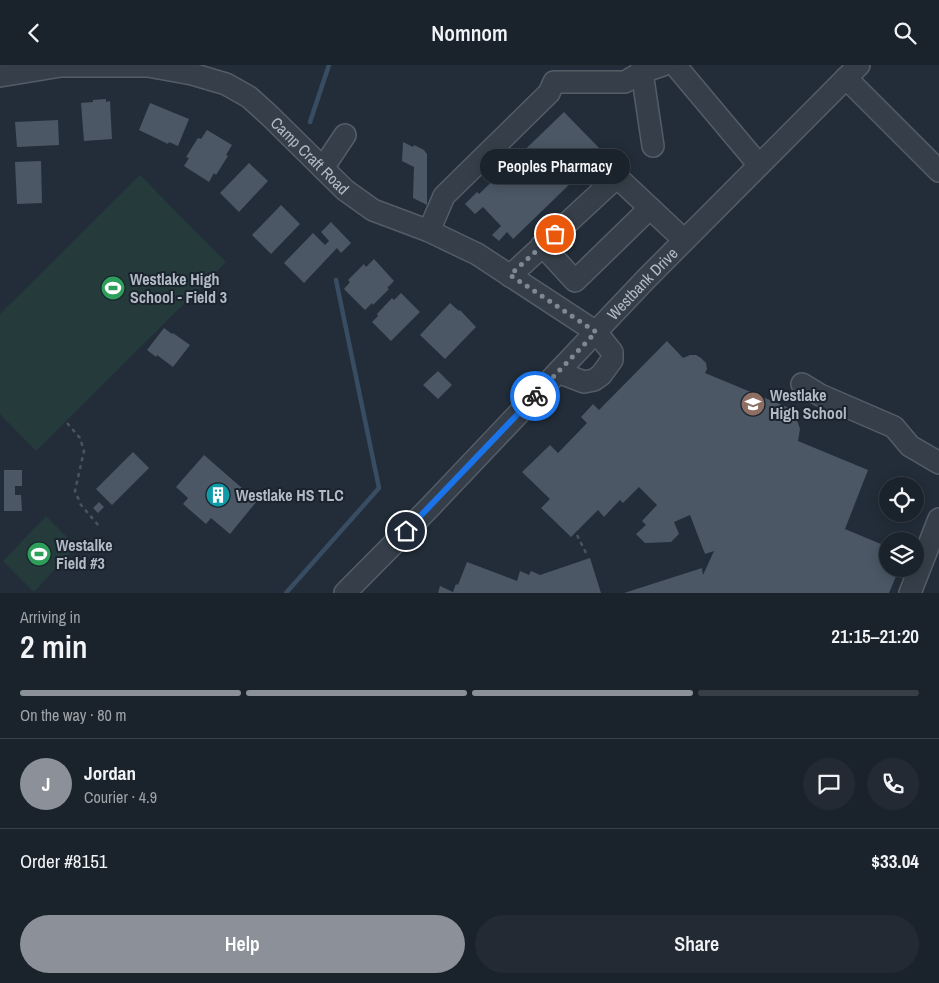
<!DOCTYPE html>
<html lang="en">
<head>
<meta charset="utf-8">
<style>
	:root { --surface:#1a222b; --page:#232a33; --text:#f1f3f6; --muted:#9fa4a9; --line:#383f47; --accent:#8c9099 }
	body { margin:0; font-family:"Archivo Narrow",sans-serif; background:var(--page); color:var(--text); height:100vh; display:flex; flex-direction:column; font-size:19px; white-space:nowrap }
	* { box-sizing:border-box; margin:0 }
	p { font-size:16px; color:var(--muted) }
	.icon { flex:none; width:28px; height:28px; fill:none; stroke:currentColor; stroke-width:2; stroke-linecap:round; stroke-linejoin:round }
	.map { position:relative; height:528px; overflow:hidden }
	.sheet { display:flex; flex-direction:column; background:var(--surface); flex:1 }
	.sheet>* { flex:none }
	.buttons { position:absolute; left:879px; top:412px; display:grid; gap:10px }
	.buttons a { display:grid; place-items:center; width:45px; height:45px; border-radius:50%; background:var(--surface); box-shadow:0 2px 12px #0003,0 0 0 1px var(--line); font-size:25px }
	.pin { position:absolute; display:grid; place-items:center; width:42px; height:42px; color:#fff; margin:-21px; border:2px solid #fff; border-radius:50%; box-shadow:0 1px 5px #0007 }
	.courier { position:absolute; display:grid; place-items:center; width:50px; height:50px; margin:-25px; border:4px solid #1a73e8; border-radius:50%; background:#fff; color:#222; box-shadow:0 1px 6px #0007 }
	.bubble { position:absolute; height:35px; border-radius:18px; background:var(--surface); box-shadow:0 2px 12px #0003,0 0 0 1px var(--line); font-size:16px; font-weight:600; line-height:35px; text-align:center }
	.overview em { font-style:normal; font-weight:600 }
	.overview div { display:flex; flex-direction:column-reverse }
	.overview { display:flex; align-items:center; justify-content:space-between; height:85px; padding:0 20px }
	h1 { font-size:32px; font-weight:600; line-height:38px }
	.bar { display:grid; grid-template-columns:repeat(4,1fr); gap:8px 5px; align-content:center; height:60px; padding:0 20px }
	.bar i { height:6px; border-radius:4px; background:var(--line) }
	.bar .selected { background:var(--accent) }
	.bar p { grid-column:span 4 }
	.line { display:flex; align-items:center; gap:12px; padding:0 20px; border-top:1px solid var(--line) }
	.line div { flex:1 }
	.round { display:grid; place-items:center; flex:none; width:52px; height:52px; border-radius:26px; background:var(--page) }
	.action { display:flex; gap:10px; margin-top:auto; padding:10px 20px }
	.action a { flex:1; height:58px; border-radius:30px; background:var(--accent); color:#fff; font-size:20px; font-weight:600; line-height:58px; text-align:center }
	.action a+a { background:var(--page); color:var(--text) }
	header { display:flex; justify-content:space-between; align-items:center; height:65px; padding:0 20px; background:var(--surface); font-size:22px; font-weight:600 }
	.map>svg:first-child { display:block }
	.green { fill:#253a3b }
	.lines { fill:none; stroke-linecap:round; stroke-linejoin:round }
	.stream { stroke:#384c62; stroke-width:4.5 }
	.building { fill:#4b5765 }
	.minor-casing { stroke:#545d67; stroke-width:24 }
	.path { stroke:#445759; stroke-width:2.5; stroke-dasharray:4 4; stroke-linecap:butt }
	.minor { stroke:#363f49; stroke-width:21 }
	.done { stroke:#7f8994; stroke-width:5; stroke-dasharray:0 9 }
	.route { stroke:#1a73e8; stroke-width:6 }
	.labels { text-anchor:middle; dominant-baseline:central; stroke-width:4; stroke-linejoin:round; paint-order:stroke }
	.street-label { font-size:16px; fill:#b1bac5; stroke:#1b242e }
	.poi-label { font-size:16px; font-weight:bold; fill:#b1bac5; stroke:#1b242e; text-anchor:start }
</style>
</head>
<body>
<header><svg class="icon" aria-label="back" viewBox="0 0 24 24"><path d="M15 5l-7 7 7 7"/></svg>Nomnom<svg class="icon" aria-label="search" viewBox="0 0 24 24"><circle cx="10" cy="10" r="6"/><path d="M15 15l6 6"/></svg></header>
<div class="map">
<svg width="939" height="528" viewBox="0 0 939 528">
	<rect width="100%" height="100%" fill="#222d39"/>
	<path class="green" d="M140,110L226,197L36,386L0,349V249Z
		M46,451L76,481L34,527L3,496Z"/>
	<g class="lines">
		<path class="stream" d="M310,57L329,0
			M286,528L379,423L336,215"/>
	</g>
	<path class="building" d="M106,34V37L110,36L112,74L84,76L81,38L93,37V35Z
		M150,38L189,54L178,81L169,77L168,79L139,65Z
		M564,47L603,87L513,174L507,167L499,176L492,170L501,161L483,142L475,149L465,139L477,127L479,129Z
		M58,55L59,80L17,82L15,57Z
		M207,65L232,80L226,90L228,91L216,110L214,108L209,117L184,101L189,93L186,92L198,73L201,74Z
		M403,77L413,82L414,80L424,85L427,89V140L413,133L414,102L402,96Z
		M41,96L42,138L17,139L15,97Z
		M249,98L268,116L239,147L220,128Z
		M281,140L300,159L271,189L252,170Z
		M331,157L351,178L341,188L337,183L304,218L284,198L313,168L325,180L329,176L321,167Z
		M374,194L394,216L387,223L389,224L373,240L372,238L365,245L344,224L350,217L348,215L364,199L366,202Z
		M401,228L420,247L391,276L372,257L378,251L377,249L392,233L394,235Z
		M450,238L459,246L460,245L476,262L445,294L420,270Z
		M164,263L172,269L173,268L190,280L173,302L157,290L156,292L147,285Z
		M667,276L683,293L690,290H696L701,293L706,298L707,304L705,308L789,343L795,349L800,364L798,376L868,405L845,464L888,482V504H899L889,528H624L702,503L703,510L714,486L705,489L690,450L674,457L679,469L671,477L645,478L636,469L646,460L642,456L657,440L639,422L623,438L620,435L604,452L598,445L571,472L541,443L550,434L522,407L550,380L558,388L587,358L581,352L593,339L599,345Z
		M438,306L452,320L438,334L423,320Z
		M133,387L149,403L112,440L96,424Z
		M204,390L257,436L230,469L211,453L206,459L183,439L188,433L176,422Z
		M4,405H22V421H15V430H21L22,446H4Z
		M99,437L104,442L98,448L93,443Z
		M590,493L601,528H438L440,521L453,527L456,519L458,520L467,497L517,516L520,506L529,510L531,506L540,510Z"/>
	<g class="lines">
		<defs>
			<g id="minor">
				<path d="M642,0V7L653,81"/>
				<path d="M675,0L759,100"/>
				<path id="s1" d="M0,11L61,1H148L192,9L226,19L249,32L270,51L345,125L373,145L429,166L477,189L596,267L612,287V295L601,310L594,315L584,317L558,307"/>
				<path d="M846,13L939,106"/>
				<path d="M323,103L345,70"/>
				<path d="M429,166L444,131L549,28L554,17H625L642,7L663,0"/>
				<path d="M542,180L575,216L650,143"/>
				<path d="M510,211L617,112L684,175"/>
				<path d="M802,319L820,330L894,362L910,381L939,398"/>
				<path id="s2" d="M345,528L431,441L646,214L859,0"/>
				<path d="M910,528L939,454"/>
			</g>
		</defs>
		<use href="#minor" class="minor-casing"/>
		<path class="path" d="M67,358L80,373L84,386L75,426L81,440L99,461
			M577,470L587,490"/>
		<use href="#minor" class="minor"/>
	</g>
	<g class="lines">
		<path class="done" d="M535,331L596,267L510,210L555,169"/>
		<path class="route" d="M406,466L535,331"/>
	</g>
	<defs>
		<symbol id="stadium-disc" viewBox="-11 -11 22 22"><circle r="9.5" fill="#2e9e5b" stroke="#1b242e"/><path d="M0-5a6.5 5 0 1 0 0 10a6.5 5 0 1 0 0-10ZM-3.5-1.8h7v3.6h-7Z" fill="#fff"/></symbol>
		<symbol id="school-disc" viewBox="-11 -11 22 22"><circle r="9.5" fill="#8d6e63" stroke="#1b242e"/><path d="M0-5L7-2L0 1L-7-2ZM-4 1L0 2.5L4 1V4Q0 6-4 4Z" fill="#fff"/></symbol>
		<symbol id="building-disc" viewBox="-11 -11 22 22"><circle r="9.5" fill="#0f9aa8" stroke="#1b242e"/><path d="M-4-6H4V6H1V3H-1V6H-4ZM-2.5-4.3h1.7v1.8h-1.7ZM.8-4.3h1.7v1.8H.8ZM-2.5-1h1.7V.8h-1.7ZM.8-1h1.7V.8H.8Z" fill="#fff"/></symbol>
	</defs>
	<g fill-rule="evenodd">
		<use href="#stadium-disc" x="99" y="209" width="28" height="28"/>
		<use href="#school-disc" x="739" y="325" width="28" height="28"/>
		<use href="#building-disc" x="204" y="416" width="28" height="28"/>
		<use href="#stadium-disc" x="25" y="475" width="28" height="28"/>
	</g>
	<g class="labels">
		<g class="street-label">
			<text stroke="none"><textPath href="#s1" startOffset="340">Camp Craft Road</textPath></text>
			<text stroke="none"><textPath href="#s2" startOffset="429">Westbank Drive</textPath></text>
		</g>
		<g class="poi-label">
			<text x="130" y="214">Westlake High<tspan x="130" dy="18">School - Field 3</tspan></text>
			<text x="770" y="330">Westlake<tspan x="770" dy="18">High School</tspan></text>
			<text x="236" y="430">Westlake HS TLC</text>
			<text x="56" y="480">Westalke<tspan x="56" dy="18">Field #3</tspan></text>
		</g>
	</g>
</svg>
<div class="buttons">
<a><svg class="icon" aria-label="locate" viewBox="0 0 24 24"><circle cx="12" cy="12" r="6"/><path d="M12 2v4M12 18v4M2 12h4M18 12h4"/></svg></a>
<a><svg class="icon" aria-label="layers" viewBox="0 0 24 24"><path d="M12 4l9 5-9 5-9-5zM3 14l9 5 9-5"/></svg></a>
</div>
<div class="pin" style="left:555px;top:169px;background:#ea580c"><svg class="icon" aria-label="bag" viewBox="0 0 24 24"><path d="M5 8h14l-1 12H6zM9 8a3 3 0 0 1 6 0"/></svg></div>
<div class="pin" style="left:406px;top:466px;background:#1f2937"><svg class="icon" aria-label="home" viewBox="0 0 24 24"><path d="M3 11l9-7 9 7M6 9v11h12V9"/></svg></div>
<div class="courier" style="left:535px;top:331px"><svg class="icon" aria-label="bike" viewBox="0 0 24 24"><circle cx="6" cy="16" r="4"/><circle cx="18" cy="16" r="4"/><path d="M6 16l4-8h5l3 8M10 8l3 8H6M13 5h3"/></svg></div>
<div class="bubble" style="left:480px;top:84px;width:150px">Peoples Pharmacy</div>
</div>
<section class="sheet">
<div class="overview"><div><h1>2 min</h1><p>Arriving in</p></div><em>21:15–21:20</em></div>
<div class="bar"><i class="selected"></i><i class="selected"></i><i class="selected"></i><i></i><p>On the way · 80 m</p></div>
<div class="line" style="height:90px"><b class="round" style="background:var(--accent);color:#fff">J</b><div><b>Jordan</b><p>Courier · 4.9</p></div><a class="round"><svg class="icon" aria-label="chat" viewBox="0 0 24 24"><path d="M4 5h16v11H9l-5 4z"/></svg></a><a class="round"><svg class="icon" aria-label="phone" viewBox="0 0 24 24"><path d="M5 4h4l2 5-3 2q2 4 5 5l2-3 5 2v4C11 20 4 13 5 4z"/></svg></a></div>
<div class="line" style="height:65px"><div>Order #8151</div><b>$33.04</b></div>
<div class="action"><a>Help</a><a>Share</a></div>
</section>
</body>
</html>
